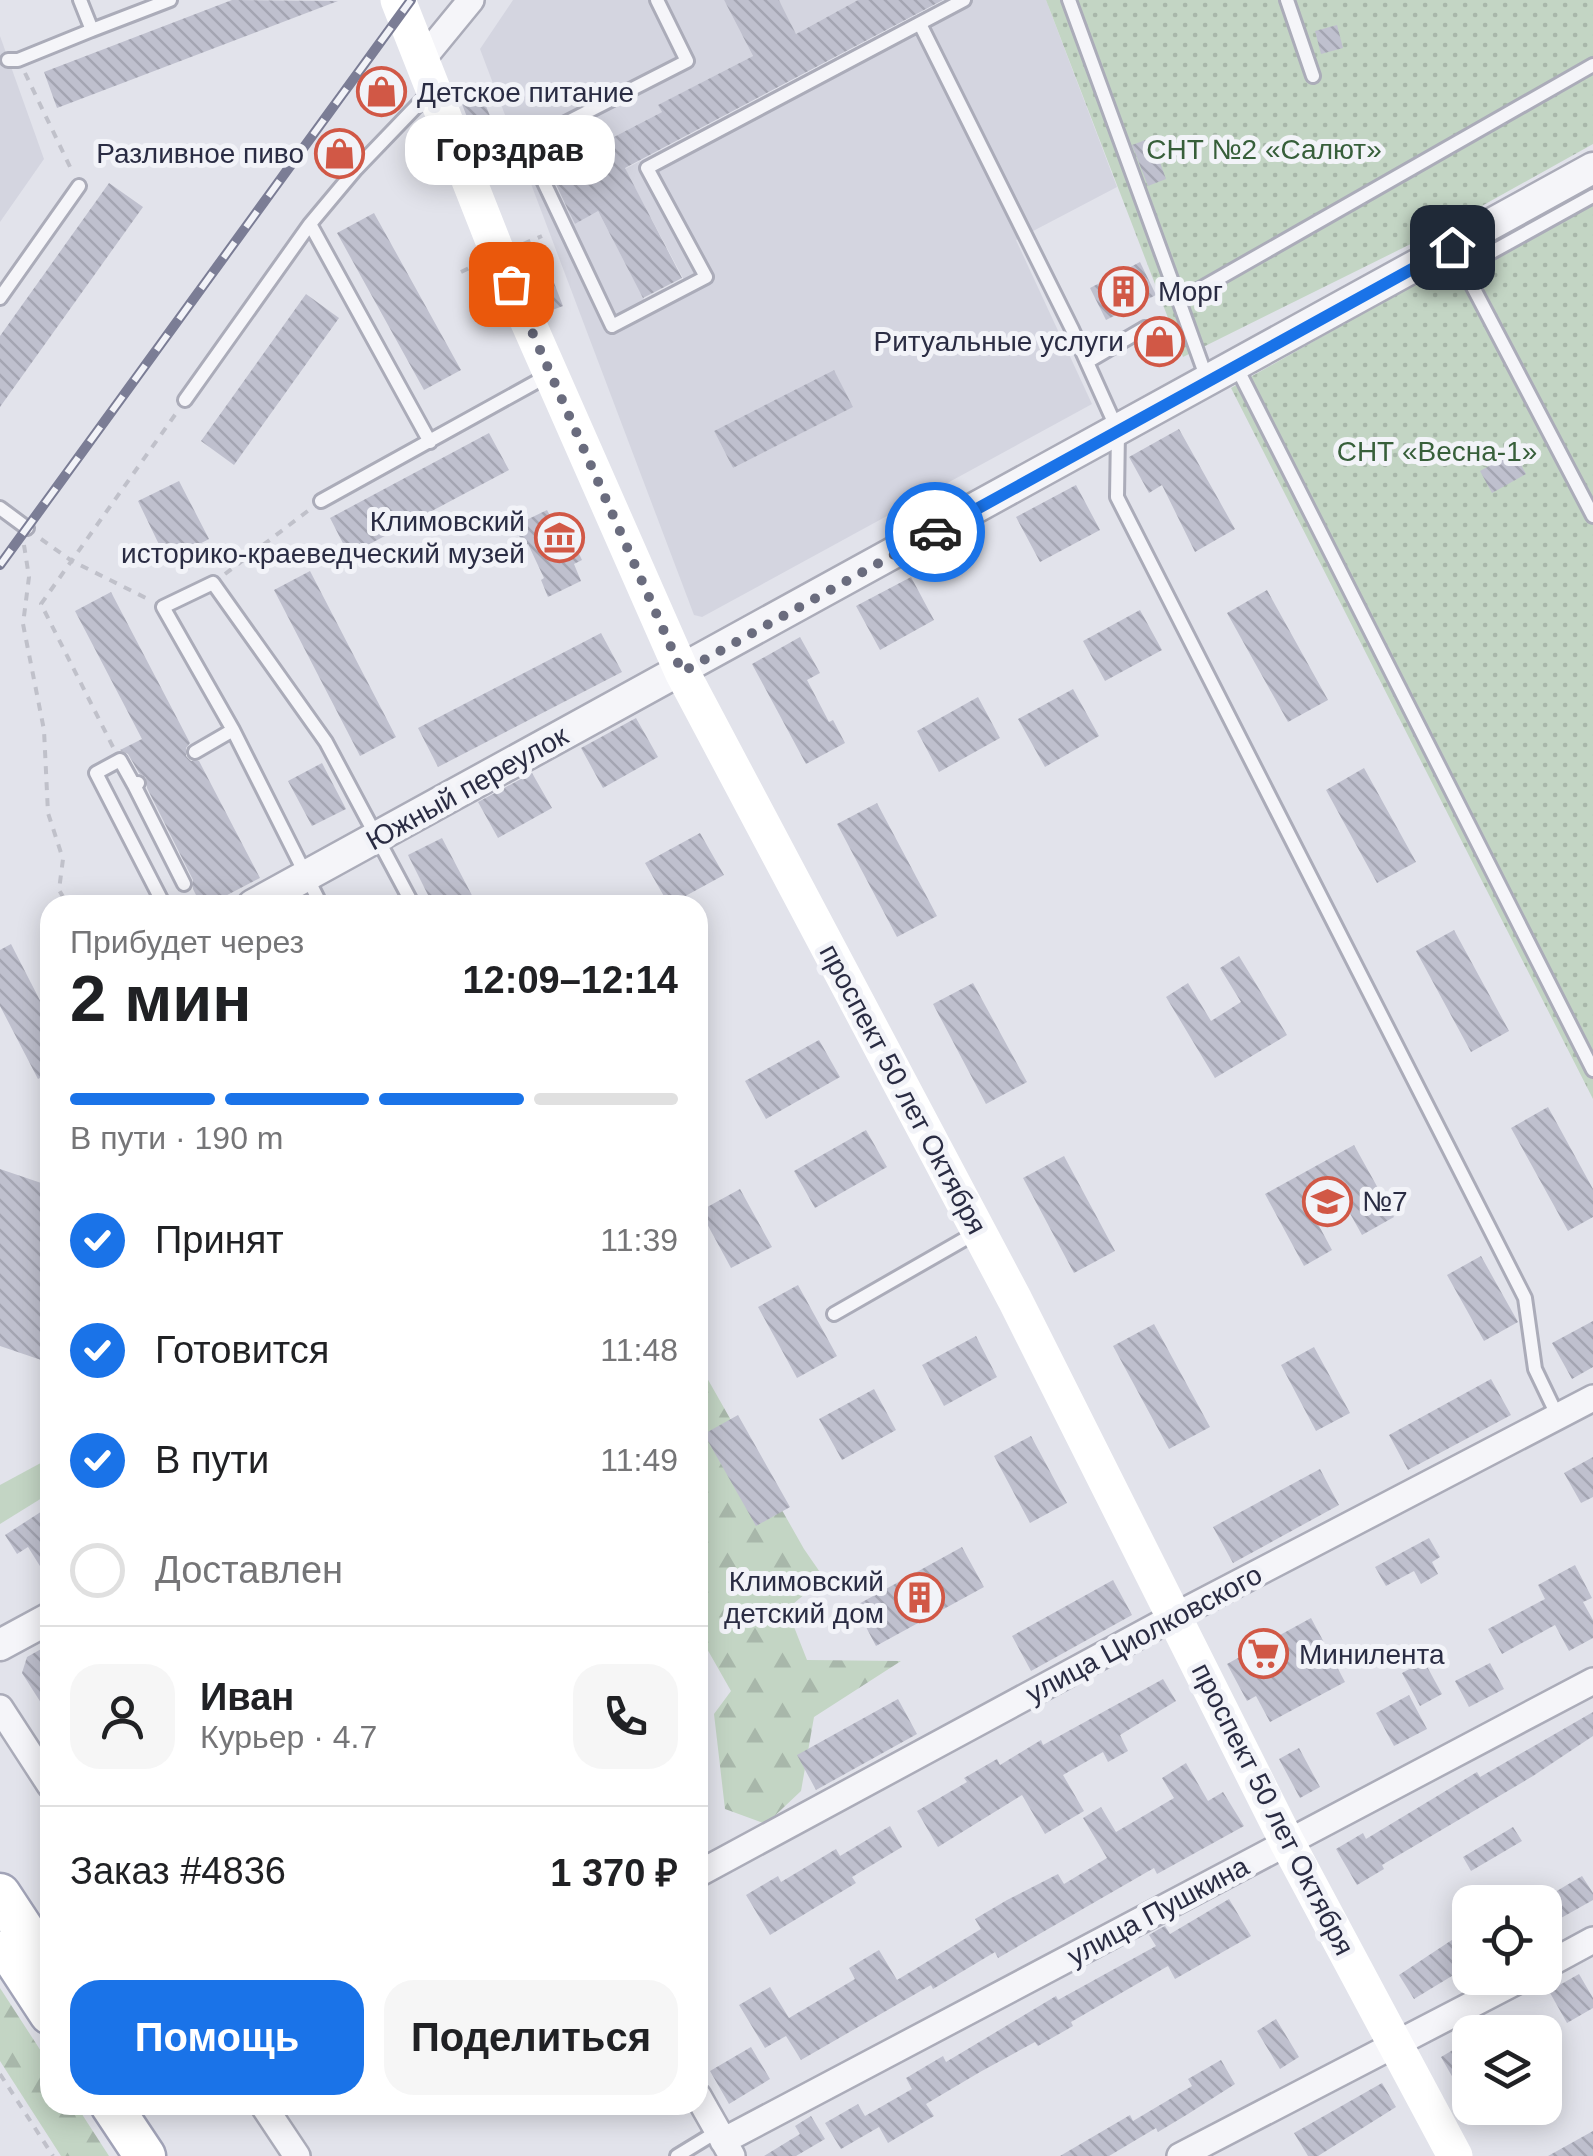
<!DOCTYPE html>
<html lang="ru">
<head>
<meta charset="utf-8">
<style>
	:root { --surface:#fff; --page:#f6f6f6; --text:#202124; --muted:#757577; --line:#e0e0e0; --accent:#1a73e8 }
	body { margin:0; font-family:Helvetica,sans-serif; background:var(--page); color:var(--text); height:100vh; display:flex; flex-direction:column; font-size:38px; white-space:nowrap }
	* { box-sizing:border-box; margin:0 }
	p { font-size:32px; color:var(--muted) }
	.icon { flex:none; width:55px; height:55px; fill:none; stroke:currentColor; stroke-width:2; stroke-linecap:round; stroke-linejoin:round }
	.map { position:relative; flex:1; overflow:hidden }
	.sheet { position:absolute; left:40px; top:895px; width:668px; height:1220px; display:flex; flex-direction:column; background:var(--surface); border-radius:30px; box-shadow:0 5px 25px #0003 }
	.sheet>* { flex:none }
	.controls { position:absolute; left:1452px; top:1885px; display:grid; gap:20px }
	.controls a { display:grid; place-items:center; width:110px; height:110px; border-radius:20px; background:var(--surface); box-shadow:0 5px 25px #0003; font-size:50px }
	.pin { position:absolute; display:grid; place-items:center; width:85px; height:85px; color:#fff; margin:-42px; border-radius:20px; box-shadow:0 5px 15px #0006 }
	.courier { position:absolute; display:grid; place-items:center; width:100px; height:100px; margin:-50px; border:8px solid #1a73e8; border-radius:50%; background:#fff; color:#222; box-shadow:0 2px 12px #0007 }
	.bubble { position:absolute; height:70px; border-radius:30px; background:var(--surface); box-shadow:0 5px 25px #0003; font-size:32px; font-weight:700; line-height:70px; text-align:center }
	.headline em { font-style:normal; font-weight:700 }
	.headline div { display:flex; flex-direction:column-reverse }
	.headline { display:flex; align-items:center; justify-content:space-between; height:170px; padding:0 30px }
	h1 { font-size:65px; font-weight:700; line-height:75px }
	.bar { display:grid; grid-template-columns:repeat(4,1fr); gap:15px 10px; align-content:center; height:120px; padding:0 30px }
	.bar i { height:12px; border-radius:8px; background:var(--line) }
	.bar .active { background:var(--accent) }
	.bar p { grid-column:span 4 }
	.line { display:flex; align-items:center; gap:25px; padding:0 30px; border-top:2px solid var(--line) }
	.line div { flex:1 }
	.round { display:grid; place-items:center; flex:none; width:105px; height:105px; border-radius:30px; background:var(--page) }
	ol { padding:0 30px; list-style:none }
	li { display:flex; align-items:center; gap:30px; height:110px }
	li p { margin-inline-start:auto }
	li .icon { padding:10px; border-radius:50%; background:var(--accent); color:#fff; stroke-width:4 }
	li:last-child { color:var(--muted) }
	li i { width:55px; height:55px; border:5px solid var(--line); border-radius:50% }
	.cta { display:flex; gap:20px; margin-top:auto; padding:20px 30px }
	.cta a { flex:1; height:115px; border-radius:30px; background:var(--accent); color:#fff; font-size:40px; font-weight:700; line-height:115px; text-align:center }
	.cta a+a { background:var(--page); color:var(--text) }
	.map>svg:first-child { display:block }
	.built { fill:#d4d5e0; fill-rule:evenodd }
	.grass { fill:#c3d5c4 }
	.forest { fill:url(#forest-firs) }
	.garden { fill:url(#garden-dots) }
	.building { fill:url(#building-back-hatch) }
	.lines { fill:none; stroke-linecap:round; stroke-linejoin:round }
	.service-casing { stroke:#abacb9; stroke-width:18 }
	.minor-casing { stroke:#abacb9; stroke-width:30 }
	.tertiary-casing { stroke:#abacb9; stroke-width:35 }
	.primary-casing { stroke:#a1a3b7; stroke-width:45 }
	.path { stroke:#c0c1ca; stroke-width:4; stroke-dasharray:8 8; stroke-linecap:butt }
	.service { stroke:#f5f5f9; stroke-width:12 }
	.minor { stroke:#f5f5f9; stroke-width:25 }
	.tertiary { stroke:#f5f5f9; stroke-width:30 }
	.secondary { stroke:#fff; stroke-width:35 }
	.primary { stroke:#fff; stroke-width:40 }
	.rail-casing { stroke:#7b7d95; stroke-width:10 }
	.rail { stroke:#f2f3f8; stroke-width:6; stroke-dasharray:19; stroke-linecap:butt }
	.done { stroke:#6a6c7e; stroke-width:10; stroke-dasharray:0 18 }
	.route { stroke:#1a73e8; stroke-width:12 }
	.labels { text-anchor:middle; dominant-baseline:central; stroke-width:10; stroke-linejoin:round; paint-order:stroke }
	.poi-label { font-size:28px; fill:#2a2c43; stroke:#f2f3f8; text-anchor:start }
	.park-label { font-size:28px; fill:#375f3a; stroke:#f2f3f8 }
	.street-label { font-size:28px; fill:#2a2c43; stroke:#f2f3f8 }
</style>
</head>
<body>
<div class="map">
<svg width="1593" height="2156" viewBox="0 0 1593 2156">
	<defs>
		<pattern id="forest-firs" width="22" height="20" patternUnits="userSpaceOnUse" patternTransform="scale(2.5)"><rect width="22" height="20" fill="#c3d5c4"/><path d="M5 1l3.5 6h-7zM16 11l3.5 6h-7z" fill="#a8b7aa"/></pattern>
		<pattern id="garden-dots" width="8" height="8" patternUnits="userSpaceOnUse" patternTransform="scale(2.5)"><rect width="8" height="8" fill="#c3d5c4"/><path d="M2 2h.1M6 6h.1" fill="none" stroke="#a8b7aa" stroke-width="1.8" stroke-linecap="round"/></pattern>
		<pattern id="building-back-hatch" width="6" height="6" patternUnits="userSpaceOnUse" patternTransform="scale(2.5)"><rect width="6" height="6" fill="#bfc0ce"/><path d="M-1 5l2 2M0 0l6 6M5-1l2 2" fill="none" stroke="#a4a5b2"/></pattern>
	</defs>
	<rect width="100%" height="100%" fill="#e2e3eb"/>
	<path class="built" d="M513,0H724L753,56L659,105L662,112L610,139L600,121L574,166L552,179L575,224L584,219L590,196L645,301L684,280L625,169L945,0H1046L1117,187L1016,240L1092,404L702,617L694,615L480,49ZM834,370L852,407L733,468L714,431Z
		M779,0H858L796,34Z
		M0,36L44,159L0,222Z"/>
	<path class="grass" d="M50,1458V1493L0,1524V1485Z"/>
	<path class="forest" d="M698,1362L804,1549L824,1578L787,1609L807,1660L901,1661L814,1717L801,1791L766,1824L725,1809L714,1714L731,1691L698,1633Z
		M0,1988L50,2065V2105H76L109,2156H61L0,2061Z"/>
	<path class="garden" d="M1046,0H1593V144L1437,231L1183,357Z
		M1593,183V1099L1231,388Z"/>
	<path class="building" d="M232,0L338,1L57,108L44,72Z
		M724,0H779L796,34L858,0H943L625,168L682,278L643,298L598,211L575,224L568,210L553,178L574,166L561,141L601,121L610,139L662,112L658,105L753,56Z
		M1337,25L1343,48L1321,54L1315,31Z
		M482,96L498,136L477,143L462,104Z
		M1151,138L1166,179L1148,186L1132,145Z
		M109,183L143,207L0,407V336Z
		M374,213L461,370L424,390L337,233Z
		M539,244L563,306L547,312L520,252Z
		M1140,262L1156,295L1106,320L1090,288Z
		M306,294L339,318L234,465L201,441Z
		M834,370L853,407L733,468L714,431Z
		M1179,429L1235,529L1195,552L1162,485L1149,493L1129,457Z
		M489,433L509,470L349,555L330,518Z
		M1514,452L1526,474L1492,493L1480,471Z
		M179,481L209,539L167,561L138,501Z
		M1076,485L1100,530L1040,562L1016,517Z
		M547,510L557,529L565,525L582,560L574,564L581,581L548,597L541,580L544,578L528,544L524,546L514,526Z
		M310,571L396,737L360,756L274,590Z
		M911,577L934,620L880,650L856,606Z
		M1267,590L1328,700L1288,722L1227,613Z
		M111,592L190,743L186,748V756L191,761H199L260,878L208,905H201L193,889V880L147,788L146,778L139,773L128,754L120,750L142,739L75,611Z
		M1140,610L1162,650L1105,681L1083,641Z
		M601,633L622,672L438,767L418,728Z
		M800,637L820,673L807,680L829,722L833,720L845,743L806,764L752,664Z
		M1073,689L1099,736L1045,767L1018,719Z
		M978,697L1000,738L939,772L917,731Z
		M636,718L658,757L603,788L581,748Z
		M322,763L346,809L312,826L288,781Z
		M1364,768L1416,862L1377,883L1326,790Z
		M532,773L552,808L498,838L478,802Z
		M877,803L937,916L897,937L837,824Z
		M700,833L724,875L669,905L645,863Z
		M442,838L477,905H433L408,855Z
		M1454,930L1509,1031L1471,1052L1416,951Z
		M11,944L50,1020V1073L38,1079L0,1006V950Z
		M1239,956L1287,1035L1215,1078L1166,997L1188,983L1211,1021L1241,1002L1220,968Z
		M973,983L1027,1082L986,1104L933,1004Z
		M819,1040L840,1077L766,1119L745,1081Z
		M1548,1107L1593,1189V1217L1568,1231L1511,1128Z
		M866,1130L887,1167L815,1208L794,1171Z
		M1354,1145L1394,1217L1362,1235L1347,1208L1318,1224L1332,1250L1304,1266L1265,1194Z
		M1064,1156L1115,1251L1074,1273L1023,1178Z
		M0,1169L50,1186V1363L0,1346Z
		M740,1189L772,1247L731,1268L700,1211Z
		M1481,1256L1518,1322L1484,1341L1447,1275Z
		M798,1285L837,1356L797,1378L758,1307Z
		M1593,1321V1367L1572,1379L1552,1343Z
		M1154,1324L1210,1427L1169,1449L1113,1346Z
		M976,1336L997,1377L944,1406L922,1365Z
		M1314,1347L1350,1413L1316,1431L1281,1365Z
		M1491,1379L1511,1415L1408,1470L1389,1435Z
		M874,1389L896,1430L842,1460L819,1419Z
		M738,1415L790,1507L756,1526L704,1434Z
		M1031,1436L1067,1503L1030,1523L994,1456Z
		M1593,1457V1497L1581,1503L1564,1473Z
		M1320,1469L1339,1505L1233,1563L1213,1527Z
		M50,1506V1582L28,1547L17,1554L5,1535Z
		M1429,1538L1440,1557L1432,1562L1438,1574L1421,1584L1414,1571L1386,1586L1375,1567Z
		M962,1547L984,1587L876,1646L855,1606Z
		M1575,1565L1592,1598L1583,1602L1593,1620V1638L1569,1651L1555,1625L1502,1654L1488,1629L1545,1599L1538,1585Z
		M1113,1580L1132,1615L1031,1671L1012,1636Z
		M1311,1618L1345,1682L1270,1722L1256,1696L1247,1701L1227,1664Z
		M50,1644V1717L22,1673L27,1657Z
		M1424,1661L1442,1694L1420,1706L1402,1673Z
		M1490,1663L1504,1689L1469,1707L1455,1681Z
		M1163,1679L1176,1701L1120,1735L1128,1751L1108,1762L1103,1752L1063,1775L1084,1811L1045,1834L1022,1795L938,1847L917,1811L967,1782L964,1778L997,1759L1000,1765L1041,1740L1043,1745Z
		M1409,1695L1427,1729L1394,1746L1376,1713Z
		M898,1699L917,1734L816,1790L797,1755Z
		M1593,1712V1736L1533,1776L1382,1865L1384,1869L1357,1885L1336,1849L1363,1833L1366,1839L1477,1772L1480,1777Z
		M1299,1748L1320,1787L1300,1798L1279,1759Z
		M1186,1763L1208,1801L1223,1792L1244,1826L1157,1874L1154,1868L998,1958L995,1952L933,1989L931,1985L801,2060L786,2036L765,2048L739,2005L770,1987L789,2018L855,1979L849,1968L879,1950L897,1980L981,1929L975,1919L1007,1900L1058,1874L1064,1884L1107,1858L1083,1818L1101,1807L1116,1832L1174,1798L1162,1778Z
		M890,1826L902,1847L852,1877L856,1883L770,1935L746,1895L778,1876L781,1882L836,1849L840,1856Z
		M1513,1827L1522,1841L1471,1871L1463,1857Z
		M1582,1876L1593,1893V1900L1545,1927V1898Z
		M1229,1899L1251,1936L1175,1979L1168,1966L1071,2022L1073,2026L1038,2046L1035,2042L980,2072L926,2104L934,2116L888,2143L879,2127L841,2149L825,2123L858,2104L865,2116L912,2089L906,2078L943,2056L946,2062L1056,1996L1058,2000L1156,1946L1149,1935L1159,1929L1165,1926L1170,1934Z
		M1470,1928V1965L1414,1999L1399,1975Z
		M1579,1974L1593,1998V2008L1567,2023L1549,1991Z
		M1276,2019L1299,2057L1280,2069L1257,2031Z
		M1470,2040V2077L1457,2085L1441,2057Z
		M751,2047L770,2079L729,2104L710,2071Z
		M1221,2060L1235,2084L1188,2114L1158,2132L1156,2128L1109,2156H1060L1130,2115L1133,2121L1192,2086L1188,2079Z
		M1382,2083L1396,2107L1318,2156H1308L1294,2133Z
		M811,2116L825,2139L796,2156H764L800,2134L795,2126Z
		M1593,2131V2156H1548Z"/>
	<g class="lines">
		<defs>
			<path id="service" d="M1069,0L1179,301
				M1287,0L1313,76
				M920,24L1072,329L1118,431L1117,497L1525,1298L1535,1369L1558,1417
				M92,30L170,0
				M8,60H18L92,30L80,0
				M526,136L539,172L612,326L706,277L647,168L964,0
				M465,158L526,136L544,134L687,61L657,0
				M310,224L430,442
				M1452,247L1593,516
				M1461,269L1593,196
				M0,298L79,186
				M1087,362L1145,328
				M1236,366L1593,1070
				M1207,379L1179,301L1593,65
				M185,400L310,224L356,169L430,92
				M321,501L547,376
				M0,508L27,528
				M195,752L233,730
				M138,783L134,785L120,760L96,773L164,905
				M134,785L184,884
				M321,905L233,730L163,607L213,583L326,742L413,905
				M834,1314L977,1232
				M677,2156L718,2131"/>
			<path id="minor" d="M421,61L471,0
				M0,1708L50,1785
				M698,1874L1175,1616L1593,1398
				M1545,1966L1593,1940
				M698,2096L732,2156
				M263,2105L297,2156
				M723,2141L1593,1681
				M1180,2156L1523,1978"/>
			<path id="tertiary" d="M253,905L1593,168
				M0,1645L50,1618"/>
			<path id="primary" d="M0,1894L50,1970
				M8,1950L50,2014
				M111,2105L145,2156"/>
		</defs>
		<use href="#service" class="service-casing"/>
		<use href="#minor" class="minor-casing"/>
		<use href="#tertiary" class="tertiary-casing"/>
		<use href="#primary" class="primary-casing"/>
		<path class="path" d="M25,73L73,173
			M523,244L542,236
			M461,272L473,266
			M41,539L72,561L150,600
			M24,545L29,577L23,624L44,730L48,813L63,859L59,890L68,905
			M225,574L309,510
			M113,747L41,604L177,412
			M0,2074L53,2156"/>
		<use href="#service" class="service"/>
		<use href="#minor" class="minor"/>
		<use href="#tertiary" class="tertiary"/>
		<path class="secondary" d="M398,0L498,254L682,672L1015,1300L1287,1842L1455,2156"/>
		<use href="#primary" class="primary"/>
		<defs>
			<path id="rail" d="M0,565L411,0"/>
		</defs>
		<use href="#rail" class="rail-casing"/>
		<use href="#rail" class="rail"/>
	</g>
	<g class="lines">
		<path class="done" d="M511,284L682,672L935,532"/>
		<path class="route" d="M935,532L1452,247"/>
	</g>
	<defs>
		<symbol id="shop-ring" viewBox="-11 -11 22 22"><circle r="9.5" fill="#f2f3f8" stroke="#d15846" stroke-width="1.5"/><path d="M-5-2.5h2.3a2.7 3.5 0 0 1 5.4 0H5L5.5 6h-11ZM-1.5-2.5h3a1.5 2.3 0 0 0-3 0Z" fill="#d15846"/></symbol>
		<symbol id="building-ring" viewBox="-11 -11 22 22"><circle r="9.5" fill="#f2f3f8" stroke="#d15846" stroke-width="1.5"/><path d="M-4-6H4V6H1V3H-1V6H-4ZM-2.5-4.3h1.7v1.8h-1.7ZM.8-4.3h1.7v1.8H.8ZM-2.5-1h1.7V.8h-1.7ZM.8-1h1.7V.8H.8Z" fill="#d15846"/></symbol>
		<symbol id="museum-ring" viewBox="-11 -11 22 22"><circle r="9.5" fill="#f2f3f8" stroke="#d15846" stroke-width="1.5"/><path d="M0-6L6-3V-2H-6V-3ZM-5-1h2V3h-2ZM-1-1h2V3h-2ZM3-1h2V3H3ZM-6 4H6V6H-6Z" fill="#d15846"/></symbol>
		<symbol id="school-ring" viewBox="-11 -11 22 22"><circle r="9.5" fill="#f2f3f8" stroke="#d15846" stroke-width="1.5"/><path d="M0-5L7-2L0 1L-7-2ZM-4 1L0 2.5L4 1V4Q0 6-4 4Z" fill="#d15846"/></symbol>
		<symbol id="supermarket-ring" viewBox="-11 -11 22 22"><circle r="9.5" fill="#f2f3f8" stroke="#d15846" stroke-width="1.5"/><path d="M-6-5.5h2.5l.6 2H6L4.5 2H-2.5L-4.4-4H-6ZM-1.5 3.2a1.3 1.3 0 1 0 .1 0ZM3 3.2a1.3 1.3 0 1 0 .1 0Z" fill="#d15846"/></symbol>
	</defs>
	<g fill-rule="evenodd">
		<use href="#shop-ring" x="354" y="64" width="55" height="55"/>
		<use href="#shop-ring" x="312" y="126" width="55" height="55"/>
		<use href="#building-ring" x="1096" y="264" width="55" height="55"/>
		<use href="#shop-ring" x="1132" y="314" width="55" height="55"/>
		<use href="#museum-ring" x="532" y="510" width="55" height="55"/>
		<use href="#school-ring" x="1300" y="1174" width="55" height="55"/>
		<use href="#building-ring" x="892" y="1570" width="55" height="55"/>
		<use href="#supermarket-ring" x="1236" y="1626" width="55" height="55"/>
	</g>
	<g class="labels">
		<g class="poi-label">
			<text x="417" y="92">Детское питание</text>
			<text x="304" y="153" text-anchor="end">Разливное пиво</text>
			<text x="1158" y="291">Морг</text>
			<text x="1124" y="341" text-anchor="end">Ритуальные услуги</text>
			<text x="525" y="521" text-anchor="end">Климовский<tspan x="525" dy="32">историко-краеведческий музей</tspan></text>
			<text x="1362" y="1201">№7</text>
			<text x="884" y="1581" text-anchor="end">Климовский<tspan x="884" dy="32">детский дом</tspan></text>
			<text x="1299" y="1654">Минилента</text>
		</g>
		<g class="park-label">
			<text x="1264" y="149">СНТ №2 «Салют»</text>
			<text x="1437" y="451">СНТ «Весна-1»</text>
		</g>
		<g class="street-label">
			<text transform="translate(467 788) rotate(-29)">Южный переулок</text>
			<text transform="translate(903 1089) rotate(62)">проспект 50 лет Октября</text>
			<text transform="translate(1144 1634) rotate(-28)">улица Циолковского</text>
			<text transform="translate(1273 1809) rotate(63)">проспект 50 лет Октября</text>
			<text transform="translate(1158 1911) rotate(-28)">улица Пушкина</text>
		</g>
	</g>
</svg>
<div class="controls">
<a><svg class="icon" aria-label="locate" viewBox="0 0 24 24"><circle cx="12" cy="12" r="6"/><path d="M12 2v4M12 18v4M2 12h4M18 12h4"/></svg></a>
<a><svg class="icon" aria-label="layers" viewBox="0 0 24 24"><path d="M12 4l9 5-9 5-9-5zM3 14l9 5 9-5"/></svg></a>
</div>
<div class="pin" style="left:511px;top:284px;background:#ea580c"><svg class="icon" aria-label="bag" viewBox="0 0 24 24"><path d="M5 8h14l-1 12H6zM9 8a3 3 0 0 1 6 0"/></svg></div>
<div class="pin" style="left:1452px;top:247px;background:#1f2937"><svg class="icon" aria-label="home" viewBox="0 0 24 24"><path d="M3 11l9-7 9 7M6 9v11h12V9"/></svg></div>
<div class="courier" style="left:935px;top:532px"><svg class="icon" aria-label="car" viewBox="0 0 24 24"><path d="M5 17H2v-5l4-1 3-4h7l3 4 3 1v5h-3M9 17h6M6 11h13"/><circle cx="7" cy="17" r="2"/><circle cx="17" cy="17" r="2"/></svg></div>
<div class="bubble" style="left:405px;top:115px;width:210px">Горздрав</div>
<section class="sheet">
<div class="headline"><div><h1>2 мин</h1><p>Прибудет через</p></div><em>12:09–12:14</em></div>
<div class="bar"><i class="active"></i><i class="active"></i><i class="active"></i><i></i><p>В пути · 190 m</p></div>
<ol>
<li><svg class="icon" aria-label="check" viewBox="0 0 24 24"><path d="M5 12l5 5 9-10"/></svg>Принят<p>11:39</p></li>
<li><svg class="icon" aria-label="check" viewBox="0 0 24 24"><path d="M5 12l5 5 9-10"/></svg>Готовится<p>11:48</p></li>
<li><svg class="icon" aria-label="check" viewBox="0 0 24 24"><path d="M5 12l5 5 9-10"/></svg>В пути<p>11:49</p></li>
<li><i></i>Доставлен</li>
</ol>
<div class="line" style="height:180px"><a class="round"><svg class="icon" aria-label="person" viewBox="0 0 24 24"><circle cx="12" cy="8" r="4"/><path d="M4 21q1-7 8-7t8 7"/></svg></a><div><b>Иван</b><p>Курьер · 4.7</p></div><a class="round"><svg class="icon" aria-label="phone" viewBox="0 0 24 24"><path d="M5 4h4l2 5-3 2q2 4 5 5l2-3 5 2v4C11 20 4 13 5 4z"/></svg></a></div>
<div class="line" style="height:130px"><div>Заказ #4836</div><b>1 370 ₽</b></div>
<div class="cta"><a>Помощь</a><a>Поделиться</a></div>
</section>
</div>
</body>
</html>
